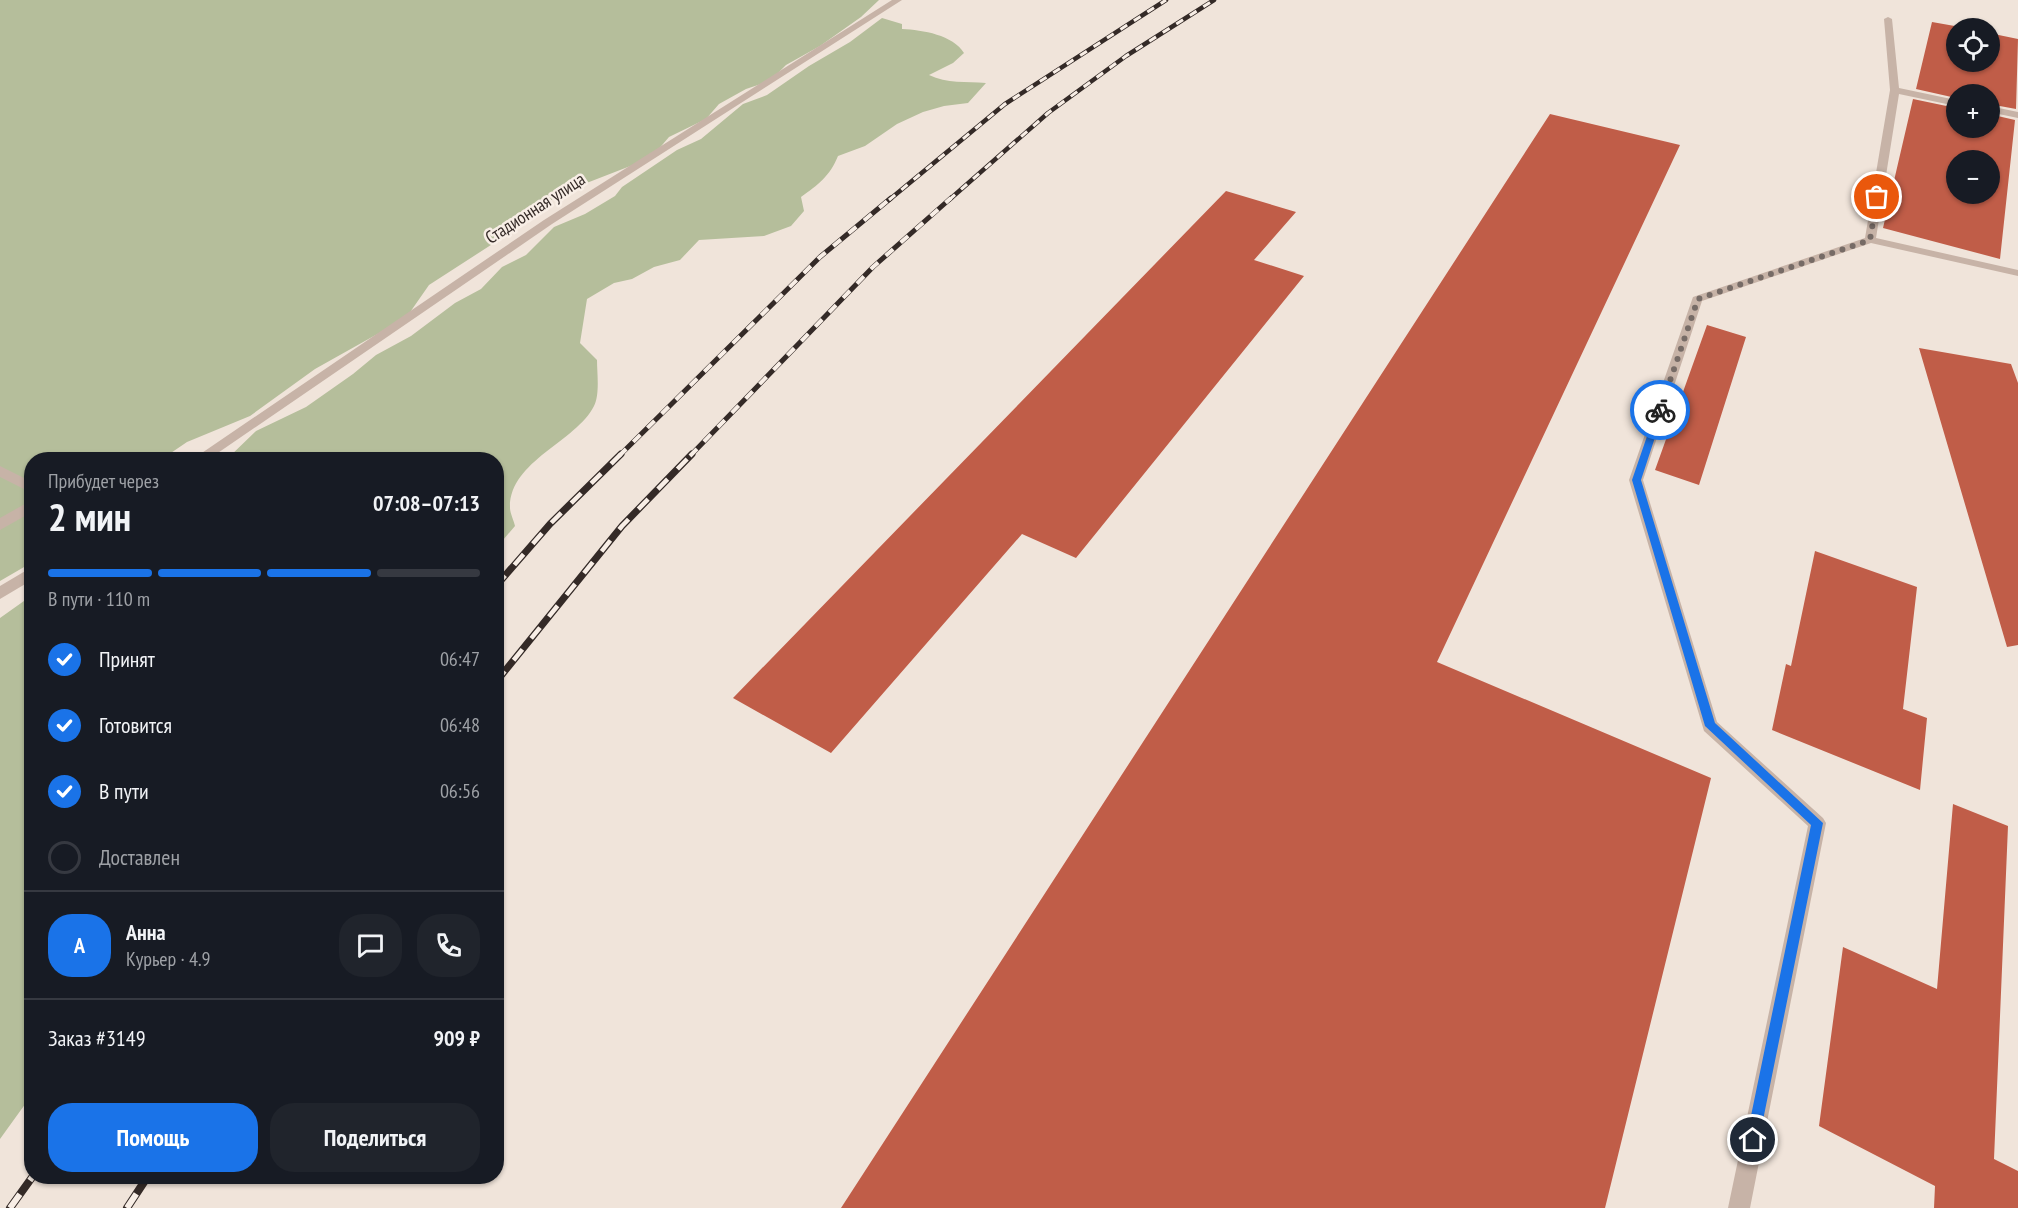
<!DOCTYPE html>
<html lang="ru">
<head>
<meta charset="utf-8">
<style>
	:root { --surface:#171b24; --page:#20242c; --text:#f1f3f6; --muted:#9ea1a6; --line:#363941; --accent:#1a73e8 }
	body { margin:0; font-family:"PT Sans Narrow",sans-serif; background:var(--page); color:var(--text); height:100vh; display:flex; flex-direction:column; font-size:22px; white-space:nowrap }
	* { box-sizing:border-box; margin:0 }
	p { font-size:20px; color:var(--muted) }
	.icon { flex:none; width:33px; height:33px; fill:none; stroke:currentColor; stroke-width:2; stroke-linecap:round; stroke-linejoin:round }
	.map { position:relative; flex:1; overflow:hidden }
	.panel { position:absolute; left:24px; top:452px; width:480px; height:732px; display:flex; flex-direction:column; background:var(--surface); border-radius:24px; box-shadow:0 2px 4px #0004 }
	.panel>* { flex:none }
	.buttons { position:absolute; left:1946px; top:18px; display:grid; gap:12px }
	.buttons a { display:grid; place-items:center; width:54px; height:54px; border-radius:50%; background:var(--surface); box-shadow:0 2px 4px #0004; font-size:30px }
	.pin { position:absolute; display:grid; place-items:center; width:51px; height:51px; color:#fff; margin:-26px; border:3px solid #fff; border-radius:50%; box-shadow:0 2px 6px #0007 }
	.courier { position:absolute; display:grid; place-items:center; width:60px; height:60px; margin:-30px; border:4px solid #1a73e8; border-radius:50%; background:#fff; color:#222; box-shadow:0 2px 8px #0007 }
	.head em { font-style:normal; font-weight:800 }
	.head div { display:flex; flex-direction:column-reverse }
	.head { display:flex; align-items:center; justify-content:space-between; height:102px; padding:0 24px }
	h1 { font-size:39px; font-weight:800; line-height:45px }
	.bar { display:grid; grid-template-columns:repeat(4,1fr); gap:9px 6px; align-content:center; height:72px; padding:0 24px }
	.bar i { height:8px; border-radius:4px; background:var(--line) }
	.bar .on { background:var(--accent) }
	.bar p { grid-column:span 4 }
	.line { display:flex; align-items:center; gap:15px; padding:0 24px; border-top:2px solid var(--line) }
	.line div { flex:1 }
	.round { display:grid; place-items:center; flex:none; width:63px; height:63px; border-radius:24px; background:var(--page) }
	ol { padding:0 24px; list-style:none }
	li { display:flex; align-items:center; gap:18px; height:66px }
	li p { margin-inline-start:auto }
	li .icon { padding:6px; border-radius:50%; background:var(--accent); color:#fff; stroke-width:4 }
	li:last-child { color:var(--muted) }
	li i { width:33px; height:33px; border:3px solid var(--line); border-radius:50% }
	.button { display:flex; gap:12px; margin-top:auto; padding:12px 24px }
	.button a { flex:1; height:69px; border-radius:24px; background:var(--accent); color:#fff; font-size:24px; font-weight:800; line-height:69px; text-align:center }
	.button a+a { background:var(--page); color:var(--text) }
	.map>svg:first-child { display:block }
	.green { fill:#b5be9b }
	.building { fill:#c05d48; fill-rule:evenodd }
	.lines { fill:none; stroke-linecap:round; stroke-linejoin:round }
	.lane { fill:#c7b3a7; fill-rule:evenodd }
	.street { fill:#c7b3a7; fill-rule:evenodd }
	.rail-far3-casing { stroke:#342a27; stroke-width:4.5 }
	.rail-far2-casing { stroke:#342a27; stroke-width:5 }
	.rail-far1-casing { stroke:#342a27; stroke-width:7 }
	.rail-casing { stroke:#342a27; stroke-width:8 }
	.rail-far3 { stroke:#f8eee6; stroke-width:3; stroke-dasharray:8; stroke-linecap:butt }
	.rail-far2 { stroke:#f8eee6; stroke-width:4; stroke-dasharray:10; stroke-linecap:butt }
	.rail-far1 { stroke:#f8eee6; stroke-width:4.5; stroke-dasharray:14; stroke-linecap:butt }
	.rail { stroke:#f8eee6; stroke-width:6; stroke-dasharray:17; stroke-linecap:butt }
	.route { fill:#1a73e8 }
	.done { stroke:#766b66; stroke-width:6; stroke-dasharray:0 10.8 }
	.labels { text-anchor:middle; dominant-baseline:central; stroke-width:5; stroke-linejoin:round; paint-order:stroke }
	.far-street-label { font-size:18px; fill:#342a27; stroke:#f8eee6 }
</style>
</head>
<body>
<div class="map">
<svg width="2018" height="1208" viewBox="0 0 2018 1208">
	<rect width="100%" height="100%" fill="#f0e4da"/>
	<path class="green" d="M0,0H879L861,17L820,46L786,65L770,81L746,89L719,104L706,119L669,137L651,158L566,191L522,218L494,243L429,285L406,318L315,369L250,416L187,442L162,459H32L31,563L0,581Z
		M882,18L902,24V29C923,30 953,35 964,53L953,63L929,75C947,84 966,81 986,83L968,103L944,106L923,112L897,124L865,146L838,156C830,176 818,185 801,197L804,211L791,226L764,236L699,240L680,260L654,267L632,279L614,283L587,299L580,343L597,360C597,373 600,394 594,406C576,442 509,461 510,508C510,513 514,521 515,526L497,547L496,459H227L256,431L306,407L353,374L376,355L411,336L455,303L481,289L502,267L526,255L554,227L585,214L615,196L622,187L677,150L701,139L743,104L767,95L809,66L850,42Z
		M31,596V1096L0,1139V618Z"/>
	<path class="building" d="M1932,22L1966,28H1956V62H1989V33L2018,39L2016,109L1989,104V94H1956V98L1916,89Z
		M1913,99L1956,108V128H1989V114L2015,120L2000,259L1883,228ZM1956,160H1989V194H1956Z
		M1550,114L1680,145L1437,662L1711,778L1605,1208H841Z
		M1226,191L1296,212L1254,260L1304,276L1076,558L1022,534L831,753L733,698Z
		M1707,325L1746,337L1699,485L1655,470Z
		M1919,348L2011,364L2018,383V645L2007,647Z
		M1815,551L1917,587L1903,709L1927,718L1920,790L1772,730L1786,664L1791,666Z
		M1953,804L2008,826L1994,1159L2018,1171V1208H1934L1935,1186L1819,1126L1843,947L1937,989Z"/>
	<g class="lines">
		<path class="lane" d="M1888,17L1892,19L1899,88L1956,100V106L1899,94L1876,238L2018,270V276L1871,243L1702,301L1643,480L1717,722L1823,818L1826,823L1750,1208H1728L1808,826L1704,731L1629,480L1693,297L1865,238L1890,90L1884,19Z
			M1989,106L2018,112V118L1989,112Z
			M0,466L32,482V493L0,477Z
			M32,500V512L0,530V518Z"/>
		<path class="street" d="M892,0H902L552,224L209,459H193L544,220Z
			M32,567V580L0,599V586Z"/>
		<defs>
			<path id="rail-far3" d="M889,200L1005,104L1166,0
				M949,200L1048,113L1126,56L1214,0"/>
			<path id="rail-far2" d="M619,456L820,257L891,198
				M690,456L873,267L951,198"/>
			<path id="rail-far1" d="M496,586L550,524L621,454
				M496,682L622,526L692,454"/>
			<path id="rail" d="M10,1208L33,1176
				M127,1208L148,1176"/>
		</defs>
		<use href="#rail-far3" class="rail-far3-casing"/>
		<use href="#rail-far2" class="rail-far2-casing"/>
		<use href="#rail-far1" class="rail-far1-casing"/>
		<use href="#rail" class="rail-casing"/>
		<use href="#rail-far3" class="rail-far3"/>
		<use href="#rail-far2" class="rail-far2"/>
		<use href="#rail-far1" class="rail-far1"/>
		<use href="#rail" class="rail"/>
	</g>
	<path class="route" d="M1660,407L1664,410L1641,480L1715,723L1823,823L1759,1140L1757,1145L1753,1147L1748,1145L1746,1140L1811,825L1705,726L1632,480L1656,410Z"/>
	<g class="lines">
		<path class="done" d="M1660,410L1698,299L1870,240L1877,197"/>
	</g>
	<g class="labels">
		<g class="far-street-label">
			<text transform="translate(535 208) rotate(-33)">Стадионная улица</text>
		</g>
	</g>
</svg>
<div class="buttons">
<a><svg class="icon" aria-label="locate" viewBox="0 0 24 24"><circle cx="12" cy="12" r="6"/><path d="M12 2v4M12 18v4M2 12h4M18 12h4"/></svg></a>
<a>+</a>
<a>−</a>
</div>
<div class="pin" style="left:1877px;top:197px;background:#ea580c"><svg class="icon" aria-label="bag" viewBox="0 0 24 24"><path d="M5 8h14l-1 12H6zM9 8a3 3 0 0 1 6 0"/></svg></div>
<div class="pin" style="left:1753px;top:1140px;background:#1f2937"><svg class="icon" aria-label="home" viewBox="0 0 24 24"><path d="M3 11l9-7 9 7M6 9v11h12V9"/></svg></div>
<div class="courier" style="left:1660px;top:410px"><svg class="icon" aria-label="bike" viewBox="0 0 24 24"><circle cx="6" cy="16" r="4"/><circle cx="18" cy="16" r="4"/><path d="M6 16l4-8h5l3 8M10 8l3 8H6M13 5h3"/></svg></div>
<section class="panel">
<div class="head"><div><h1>2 мин</h1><p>Прибудет через</p></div><em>07:08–07:13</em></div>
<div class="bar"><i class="on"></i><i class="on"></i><i class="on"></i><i></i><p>В пути · 110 m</p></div>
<ol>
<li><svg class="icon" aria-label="check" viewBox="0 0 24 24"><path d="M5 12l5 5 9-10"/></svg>Принят<p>06:47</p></li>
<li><svg class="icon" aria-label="check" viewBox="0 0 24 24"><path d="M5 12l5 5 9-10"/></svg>Готовится<p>06:48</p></li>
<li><svg class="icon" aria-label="check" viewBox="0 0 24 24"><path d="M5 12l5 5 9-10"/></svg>В пути<p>06:56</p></li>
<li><i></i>Доставлен</li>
</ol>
<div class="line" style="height:108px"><b class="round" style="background:var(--accent);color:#fff">А</b><div><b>Анна</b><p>Курьер · 4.9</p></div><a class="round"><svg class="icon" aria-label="chat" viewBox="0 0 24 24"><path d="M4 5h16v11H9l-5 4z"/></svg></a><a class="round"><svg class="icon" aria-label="phone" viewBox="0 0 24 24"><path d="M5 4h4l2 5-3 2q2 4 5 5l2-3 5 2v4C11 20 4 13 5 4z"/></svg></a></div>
<div class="line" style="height:78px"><div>Заказ #3149</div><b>909 ₽</b></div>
<div class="button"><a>Помощь</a><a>Поделиться</a></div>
</section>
</div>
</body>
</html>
